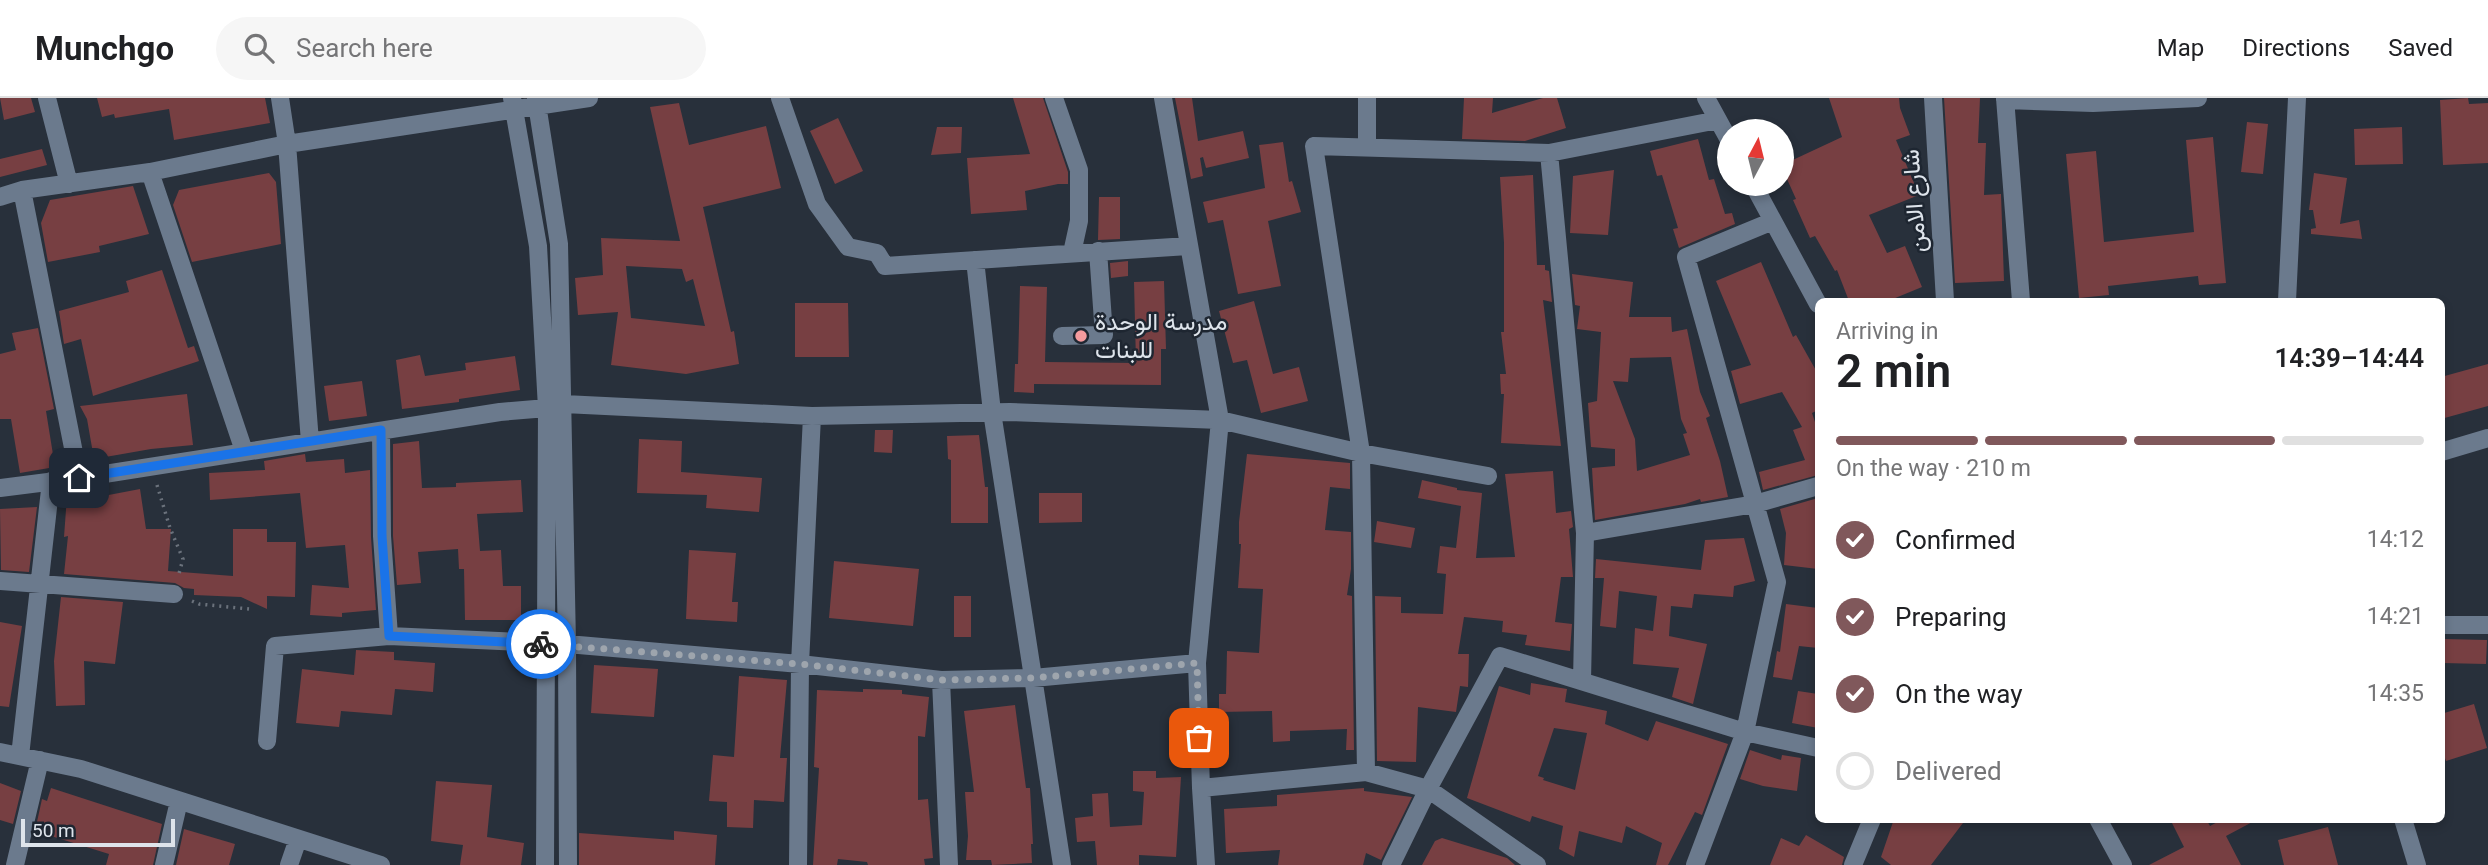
<!DOCTYPE html>
<html lang="en">
<head>
<meta charset="utf-8">
<style>
	:root { --surface:#fff; --page:#f6f6f6; --text:#202124; --muted:#757577; --line:#e0e0e0; --accent:#80585b }
	body { margin:0; font-family:Roboto,Vazirmatn,sans-serif; background:var(--page); color:var(--text); height:100vh; display:flex; flex-direction:column; font-size:26px; white-space:nowrap }
	* { box-sizing:border-box; margin:0 }
	p { font-size:23px; color:var(--muted) }
	.icon { flex:none; width:38px; height:38px; fill:none; stroke:currentColor; stroke-width:2; stroke-linecap:round; stroke-linejoin:round }
	.map { position:relative; flex:1; overflow:hidden }
	.details { position:absolute; left:1815px; top:200px; width:630px; height:525px; display:flex; flex-direction:column; background:var(--surface); border-radius:10px; box-shadow:0 4px 10px #0003 }
	.details>* { flex:none }
	.needle { width:46px; rotate:7deg }
	.buttons { position:absolute; left:1717px; top:21px; display:grid; gap:14px }
	.buttons a { display:grid; place-items:center; width:77px; height:77px; border-radius:50%; background:var(--surface); box-shadow:0 4px 10px #0003; font-size:35px }
	.scale { position:absolute; left:21px; bottom:18px; width:154px; box-sizing:border-box; padding-left:7px; border:4px solid #dee4eb; border-top:0; font-size:19px; line-height:24px; white-space:nowrap; color:#dee4eb; -webkit-text-stroke:5px #1e2631; paint-order:stroke }
	.pin { position:absolute; display:grid; place-items:center; width:60px; height:60px; color:#fff; margin:-30px; border-radius:14px; box-shadow:0 4px 10px #0006 }
	.courier { position:absolute; display:grid; place-items:center; width:70px; height:70px; margin:-35px; border:5px solid #1a73e8; border-radius:50%; background:#fff; color:#222; box-shadow:0 2px 9px #0007 }
	.summary em { font-style:normal; font-weight:600 }
	.summary div { display:flex; flex-direction:column-reverse }
	.summary { display:flex; align-items:center; justify-content:space-between; height:119px; padding:0 21px }
	h1 { font-size:46px; font-weight:600; line-height:52px }
	.bar { display:grid; grid-template-columns:repeat(4,1fr); gap:10px 7px; align-content:center; height:84px; padding:0 21px }
	.bar i { height:9px; border-radius:5px; background:var(--line) }
	.bar .on { background:var(--accent) }
	.bar p { grid-column:span 4 }
	ol { padding:0 21px; list-style:none }
	li { display:flex; align-items:center; gap:21px; height:77px }
	li p { margin-inline-start:auto }
	li .icon { padding:7px; border-radius:50%; background:var(--accent); color:#fff; stroke-width:4 }
	li:last-child { color:var(--muted) }
	li i { width:38px; height:38px; border:4px solid var(--line); border-radius:50% }
	header { display:flex; align-items:center; gap:42px; box-sizing:border-box; height:98px; padding:0 35px; background:var(--surface); border-bottom:2px solid var(--line) }
	header strong { font-size:33px }
	nav { display:flex; gap:38px; margin-inline-start:auto; font-size:24px }
	.search { width:490px; height:63px; background:var(--page); display:flex; align-items:center; gap:18px; box-sizing:border-box; padding:0 24px; border-radius:38px; color:var(--muted); font-size:26px }
	.map>svg:first-child { display:block }
	.building { fill:#773f42; fill-rule:evenodd }
	.lines { fill:none; stroke-linecap:round; stroke-linejoin:round }
	.path { stroke:#6b727c; stroke-width:3.5; stroke-dasharray:2 5; stroke-linecap:butt }
	.minor { stroke:#6b7a8d; stroke-width:18 }
	.done { stroke:#9ea5ad; stroke-width:7; stroke-dasharray:0 12.6 }
	.route { stroke:#1a73e8; stroke-width:9 }
	.poi-dot { fill:#f59b9e; stroke:#1e2631; stroke-width:2.5 }
	.labels { text-anchor:middle; dominant-baseline:central; stroke-width:5; stroke-linejoin:round; paint-order:stroke }
	.street-label { font-size:24px; fill:#dee4eb; stroke:#1e2631 }
	.poi-label { font-size:24px; fill:#dee4eb; stroke:#1e2631; text-anchor:start }
</style>
</head>
<body>
<header>
<strong>Munchgo</strong>
<div class="search"><svg class="icon" aria-label="search" viewBox="0 0 24 24"><circle cx="10" cy="10" r="6"/><path d="M15 15l6 6"/></svg>Search here</div>
<nav><a>Map</a><a>Directions</a><a>Saved</a></nav>
</header>
<div class="map">
<svg width="2488" height="767" viewBox="0 0 2488 767">
	<rect width="100%" height="100%" fill="#28303b"/>
	<path class="building" d="M0,0H31L35,14L4,22Z
		M97,0H265L270,25L174,42L169,11L115,20L114,16L102,19Z
		M1013,0H1043L1068,74V86H1058L1025,93L1027,112L971,116L967,60L1030,56Z
		M1175,0H1192L1198,43L1243,33L1249,60L1206,70L1203,59L1200,60L1203,78L1191,81Z
		M1464,0H1493L1492,15L1543,0H1557L1566,30L1525,43L1462,41Z
		M1829,0H1899L1900,10L1910,37L1896,42L1919,97L1869,117L1887,155L1905,148L1922,189L1888,203H1849L1837,172L1835,173L1815,138L1810,140L1793,102L1796,101L1782,70V67L1842,39Z
		M1944,0H1980L1978,45H1986L1984,97L2001,96L2004,183L1955,185Z
		M2468,0L2469,6L2488,5V65L2443,67L2440,2Z
		M679,5L689,47L766,28L781,90L703,109L731,234L734,233L739,266L686,276L611,267L618,214L578,217L575,180L603,177L601,140L680,143L650,9ZM626,168L682,171L686,184L693,181L705,228L631,220Z
		M838,20L863,73L835,86L810,33Z
		M2247,24L2268,26L2263,76L2241,74Z
		M937,29H962L961,55L931,57Z
		M2402,29L2403,66L2355,67L2354,31Z
		M2213,39L2226,185L2199,187L2198,178L2108,188L2109,197L2079,200L2066,56L2096,53L2104,144L2194,134L2186,42Z
		M1698,41L1709,82L1714,81L1725,116L1732,115L1735,126L1679,150L1673,131L1678,130L1662,77L1657,78L1650,53Z
		M1283,44L1289,84L1292,83L1301,114L1268,123L1281,188L1238,196L1223,122L1208,125L1203,104L1265,90L1259,47Z
		M42,51L47,67L0,79V61Z
		M1614,72L1608,137L1570,135L1573,78Z
		M269,75L276,84L281,146L192,164L173,107L179,92Z
		M2314,75L2347,80L2340,126L2359,122L2362,141L2311,136V131L2316,130L2313,112H2309Z
		M1533,77L1537,167H1545V172L1549,173L1552,204L1543,202L1561,348L1501,345L1504,296H1501L1500,276H1506L1501,234H1504V145L1500,79Z
		M133,88L149,136L99,148L100,154L48,164L41,125L50,102Z
		M1099,99H1120V141L1098,142Z
		M1128,163V178L1111,180L1110,165Z
		M1761,164L1793,239L1796,237L1818,276V312L1812,315L1815,324L1818,323V377L1763,392L1759,374L1805,362L1793,332L1802,329L1782,294L1740,306L1731,273L1751,267L1716,183Z
		M162,172L188,250L194,248L199,263L93,298L81,241L64,246L59,213L129,194L126,183Z
		M1572,176L1633,184L1629,219H1671L1672,234L1687,231L1700,294L1710,318L1706,320L1720,363L1728,399L1701,404L1700,401L1685,406L1595,422L1592,370L1615,368V351L1591,349L1588,305L1597,303L1601,234L1577,231L1580,208L1575,207ZM1671,259L1681,321L1687,335L1683,336L1690,357L1637,373L1635,341L1613,283L1628,284L1630,260Z
		M1164,183L1166,251H1161V287L1034,286V295L1014,294L1015,266H1018L1020,188L1047,189L1045,264L1136,265L1134,184Z
		M1254,203L1273,276L1299,269L1308,303L1261,315L1247,262L1233,265L1219,213Z
		M795,205H848L849,259H795Z
		M38,230L54,311L46,313L55,369L20,375L11,321H0V256L16,252L12,235Z
		M420,257L425,278L466,272L465,265L515,258L520,292L459,301V304L402,311L396,262Z
		M2488,266V308L2441,321V279Z
		M362,283L367,318L329,323L324,288Z
		M187,296L193,347L151,351L94,361L87,321L80,308Z
		M875,332H893L892,355L874,354Z
		M979,337L985,389H988V425H951V362L948,361L947,338Z
		M639,341L682,343L681,374L762,380L759,414L706,410L707,397L637,395Z
		M419,343L422,390L456,389V385L521,382L523,414L477,416L480,453L501,452L503,488H521V522H465L464,471H459L458,451L418,454L421,485L397,487L393,438V346Z
		M305,356L306,364L344,361L345,375L370,372L371,439L376,512L342,515V519L310,517L312,487L349,490L345,447L306,450L300,395L210,402L209,375L265,372L264,363Z
		M1247,356L1350,365V391L1330,389L1325,432L1351,434V471L1347,497L1352,498L1354,652H1346L1347,631L1290,633V643L1273,644L1272,613L1219,614V596H1226L1227,553L1259,555L1263,491L1238,490L1241,446H1239V424Z
		M1553,373L1556,415L1571,413L1573,429L1569,431L1573,479H1561L1555,524L1572,526L1570,553L1525,547L1527,537L1502,534L1503,523L1464,519L1458,556H1469L1468,589L1460,588L1456,614L1418,609L1416,664L1377,663L1375,498L1401,499V515L1443,516L1446,476L1437,475L1440,448L1456,450L1461,408L1418,400L1422,382L1457,390V392L1482,395L1476,460L1515,459L1505,376Z
		M140,391L146,431H171L168,473L233,478V431H267V444H296L295,499L267,498V511L241,499L194,497V491L184,490L175,485L64,476L68,438L64,439L67,398L93,400Z
		M1039,395H1082V424L1039,425Z
		M1818,400V471L1784,467L1786,435L1780,411Z
		M37,409L29,474L1,472L0,411Z
		M1377,423L1415,430L1411,450L1374,444Z
		M1744,440L1755,483L1734,488L1733,499L1694,496L1692,510L1671,508L1669,538L1707,546L1693,606L1672,599L1679,570L1633,566L1635,530L1653,533L1657,498L1619,493L1616,530L1600,528L1604,480H1595L1596,461L1701,472L1705,442Z
		M689,452L736,455L732,504H738L737,524L686,521Z
		M834,463L919,471L913,528L829,520Z
		M954,498H971V539H954Z
		M61,499L123,504L115,566L84,563L85,607L56,608L54,563Z
		M1786,506L1818,510V550L1799,548L1792,582L1773,579L1777,553L1780,554Z
		M0,524L22,528L9,609L0,608Z
		M2443,541L2487,542L2486,566L2442,565Z
		M356,552L394,554V562L435,565L433,594L395,591L392,617L341,613L339,629L296,625L302,571L354,577Z
		M594,567L658,571L654,619L591,615Z
		M739,578L787,582L780,660H787L784,704L754,702L753,730L727,729V704L709,703L713,657L734,659Z
		M1531,585L1567,591L1565,604L1607,613L1605,626L1648,643L1656,623L1728,646L1702,717L1695,714L1668,767H1656L1662,745L1626,728L1622,745L1579,733L1574,759L1559,751L1563,728L1532,718L1530,724L1467,700L1499,588L1530,597ZM1554,630L1587,635L1575,692L1543,682L1544,680L1538,678Z
		M863,591L902,592V596L929,599L925,639L918,638V702L928,701L933,760L924,761L925,767H868L867,764L838,761L837,767H813L819,670L814,669L817,592L863,594Z
		M1798,593L1818,596V630L1792,625Z
		M2474,606L2487,650L2446,663L2441,649V616Z
		M1015,607L1026,690H1030L1033,746H1031L1032,765L992,767L991,762H966L968,738L965,694H974L964,613Z
		M1750,652L1781,662L1782,657L1801,660L1797,693L1763,688L1740,681Z
		M1133,673H1156V680L1181,679L1176,759L1139,757V767H1097L1095,743L1077,744L1075,720L1093,718L1092,696L1108,695L1110,729L1142,727L1144,694L1133,693Z
		M436,683L492,687L487,739L524,745L521,767H460L463,747L431,743Z
		M0,685L21,693L13,726L0,722Z
		M51,690L162,726L153,767H106L109,756L35,733L42,701L47,703Z
		M1364,690V693L1412,699L1381,762L1366,755L1363,767H1278L1280,752L1226,755L1224,711L1277,708V697Z
		M1894,721H1966L1931,767H1891L1881,759Z
		M2170,721H2206L2210,728L2223,721H2258L2226,738L2241,767H2149L2184,749Z
		M2328,729L2338,767H2284L2278,742Z
		M184,731L235,746L229,767H176Z
		M674,733L717,737L715,767H579V735L674,742Z
		M1806,737L1844,759L1842,767H1770L1781,740L1799,748Z
		M1442,740L1507,760L1515,767H1422L1435,743Z"/>
	<g class="lines">
		<path class="path" d="M157,387L170,430L183,461L178,479
			M192,503L199,506L249,511"/>
		<path class="minor" d="M47,0L69,86
			M280,0L287,46L310,344
			M512,0L538,148L547,310L545,767
			M536,0L559,146L567,546L568,767
			M780,0L817,106L848,149L877,155L885,168L1188,148
			M1054,0L1079,72V123L1072,155
			M1163,0L1220,322L1197,565L1201,690L1206,767
			M1706,0L1729,42
			M1933,0L1945,203
			M2005,0L2021,203
			M2005,2L2093,5L2198,0
			M1367,49V0
			M150,74L244,353
			M1753,86L1818,206
			M22,92L79,380
			M0,99L22,92L150,74L287,46L589,0
			M975,162L992,314L1062,767
			M2287,203L2297,0
			M1062,238L1104,237L1098,153
			M381,333L382,438L389,538
			M2441,354L2488,340
			M0,390L79,380L500,314L547,310L564,306L812,318L1010,314L1220,322L1361,355L1488,378
			M1585,435L1755,406L1818,388
			M0,483L174,496
			M2441,527H2488
			M941,582L949,767
			M1582,583L1585,435L1549,55L1718,22
			M267,643L275,548L389,538L567,546L800,566L941,582L1033,580L1197,565
			M0,654L81,671L381,767
			M20,658L51,383
			M1366,674L1361,355L1314,48L1549,55
			M1201,690L1366,674L1428,691L1537,767
			M2098,721L2123,767
			M2403,721L2417,767
			M15,767L40,662
			M164,767L179,703
			M289,767L298,741
			M798,767L800,566L812,318
			M1391,767L1428,691L1500,558L1745,634L1777,484L1686,159L1773,123
			M1695,767L1745,634L1818,650
			M1853,767L1872,721"/>
	</g>
	<g class="lines">
		<path class="done" d="M541,546L800,566L942,582L1033,580L1197,565L1199,640"/>
		<path class="route" d="M79,380L381,332L382,438L389,538L541,546"/>
	</g>
	<circle class="poi-dot" cx="1081" cy="238" r="7"/>
	<g class="labels">
		<g class="street-label">
			<text transform="translate(1914 103) rotate(-94)">شارع الامن</text>
		</g>
		<g class="poi-label">
			<text x="1095" y="224">مدرسة الوحدة<tspan x="1095" dy="28">للبنات</tspan></text>
		</g>
	</g>
</svg>
<div class="buttons">
<a><svg class="needle" viewBox="-14 -14 28 28"><path d="M0-13l5 13h-10z" fill="#e53935"/><path d="M0 13l5-13h-10z" fill="#757577"/></svg></a>
</div>
<div class="scale">50 m</div>
<div class="pin" style="left:1199px;top:640px;background:#ea580c"><svg class="icon" aria-label="bag" viewBox="0 0 24 24"><path d="M5 8h14l-1 12H6zM9 8a3 3 0 0 1 6 0"/></svg></div>
<div class="pin" style="left:79px;top:380px;background:#1f2937"><svg class="icon" aria-label="home" viewBox="0 0 24 24"><path d="M3 11l9-7 9 7M6 9v11h12V9"/></svg></div>
<div class="courier" style="left:541px;top:546px"><svg class="icon" aria-label="bike" viewBox="0 0 24 24"><circle cx="6" cy="16" r="4"/><circle cx="18" cy="16" r="4"/><path d="M6 16l4-8h5l3 8M10 8l3 8H6M13 5h3"/></svg></div>
<section class="details">
<div class="summary"><div><h1>2 min</h1><p>Arriving in</p></div><em>14:39–14:44</em></div>
<div class="bar"><i class="on"></i><i class="on"></i><i class="on"></i><i></i><p>On the way · 210 m</p></div>
<ol>
<li><svg class="icon" aria-label="check" viewBox="0 0 24 24"><path d="M5 12l5 5 9-10"/></svg>Confirmed<p>14:12</p></li>
<li><svg class="icon" aria-label="check" viewBox="0 0 24 24"><path d="M5 12l5 5 9-10"/></svg>Preparing<p>14:21</p></li>
<li><svg class="icon" aria-label="check" viewBox="0 0 24 24"><path d="M5 12l5 5 9-10"/></svg>On the way<p>14:35</p></li>
<li><i></i>Delivered</li>
</ol>
</section>
</div>
</body>
</html>
